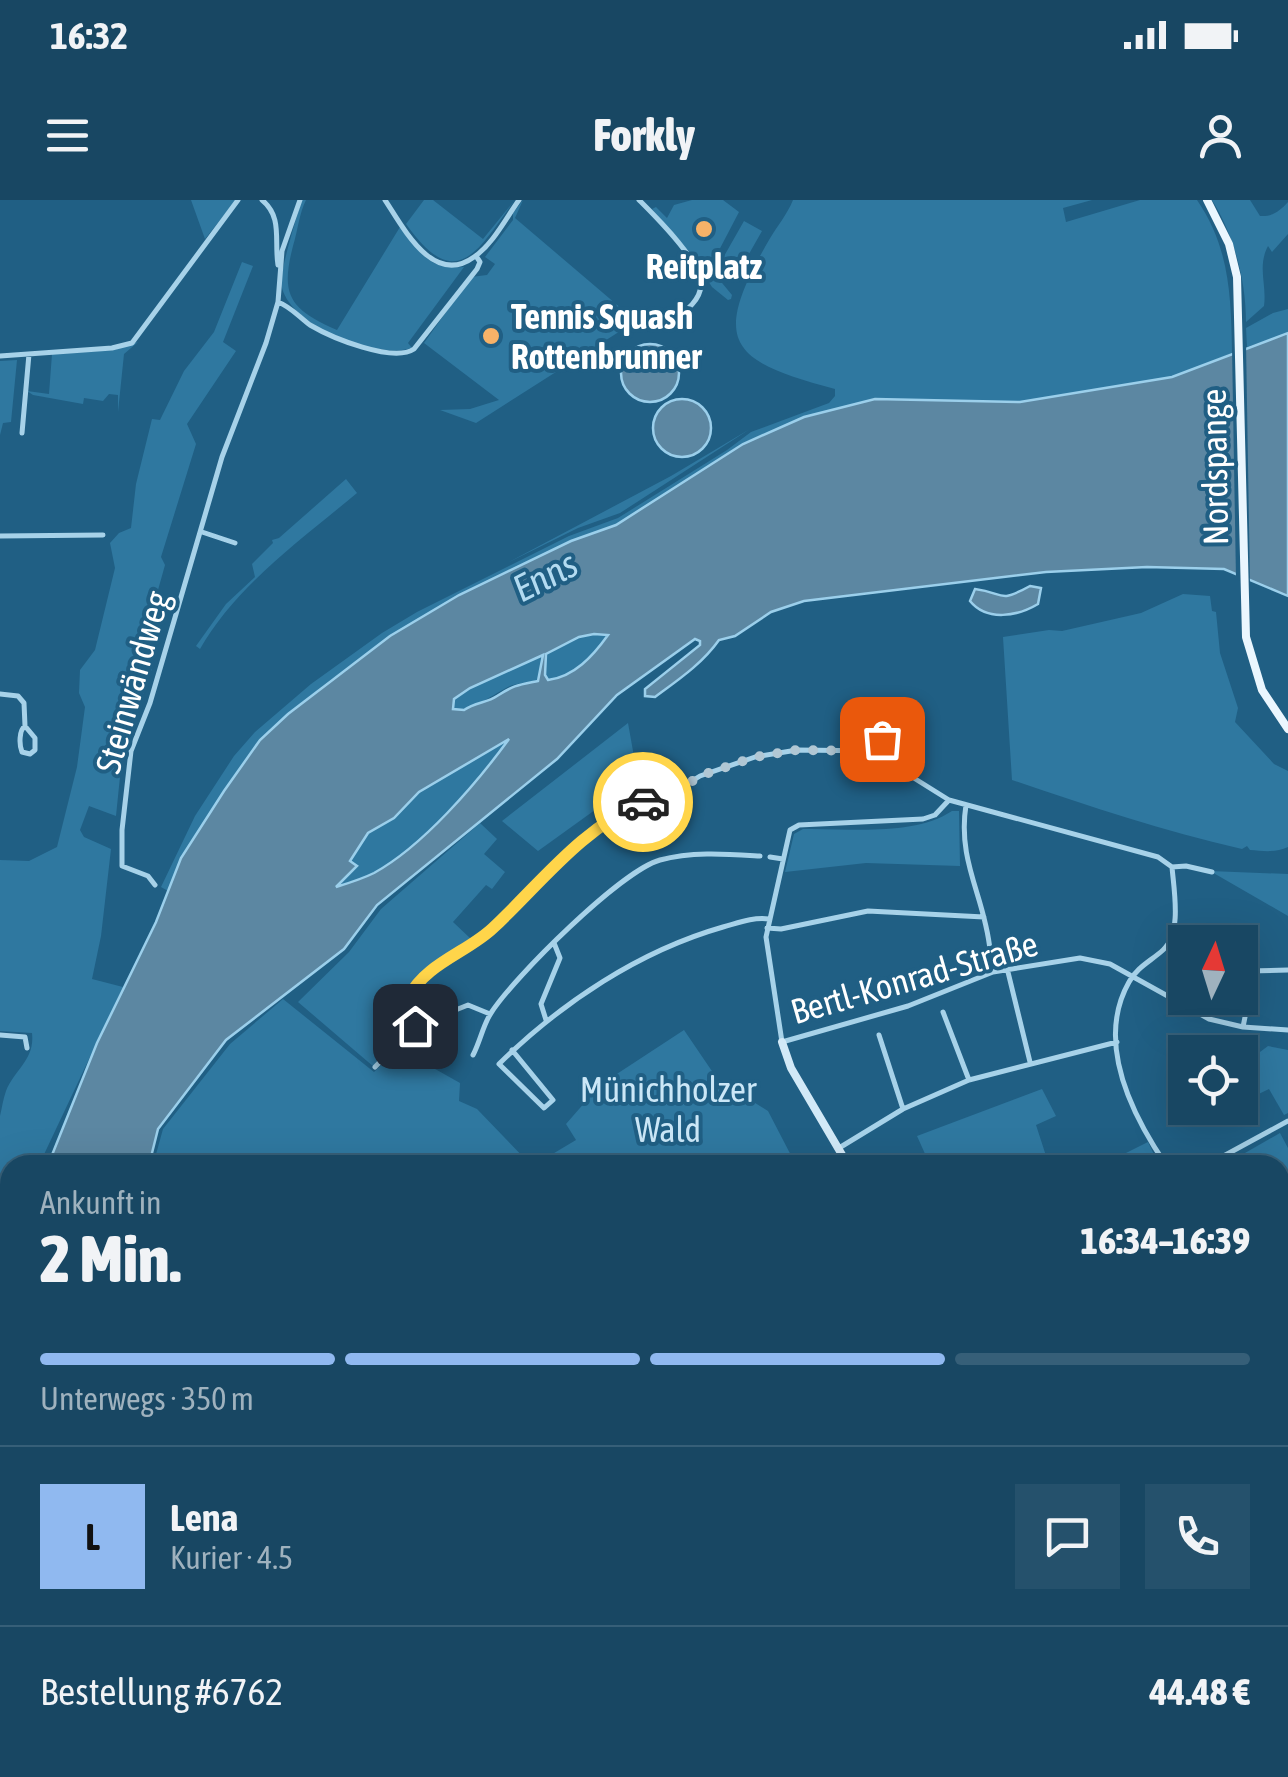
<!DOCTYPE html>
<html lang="de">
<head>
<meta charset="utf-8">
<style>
	:root { --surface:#184763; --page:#25516c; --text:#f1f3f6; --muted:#9fb2be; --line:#365f78; --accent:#90b9f0 }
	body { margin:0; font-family:"Asap Condensed",sans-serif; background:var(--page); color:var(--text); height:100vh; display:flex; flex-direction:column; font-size:38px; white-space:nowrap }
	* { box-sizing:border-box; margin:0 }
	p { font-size:32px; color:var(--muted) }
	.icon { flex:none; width:55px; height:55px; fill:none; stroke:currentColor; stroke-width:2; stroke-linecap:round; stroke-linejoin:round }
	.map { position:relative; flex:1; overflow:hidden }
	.panel { position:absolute; left:0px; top:955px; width:1290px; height:622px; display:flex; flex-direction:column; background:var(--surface); border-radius:30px 30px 0 0; box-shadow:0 10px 40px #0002,0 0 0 2px var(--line) }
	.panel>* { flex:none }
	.needle { width:65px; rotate:4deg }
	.controls { position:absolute; left:1168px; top:725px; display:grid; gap:20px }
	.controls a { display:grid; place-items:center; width:90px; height:90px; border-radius:0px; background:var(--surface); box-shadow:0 10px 40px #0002,0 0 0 2px var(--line); font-size:50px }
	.pin { position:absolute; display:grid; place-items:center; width:85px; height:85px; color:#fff; margin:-42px; border-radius:20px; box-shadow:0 5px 15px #0006 }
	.courier { position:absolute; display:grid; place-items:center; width:100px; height:100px; margin:-50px; border:8px solid #ffd54a; border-radius:50%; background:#fff; color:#222; box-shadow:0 2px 12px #0007 }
	.summary em { font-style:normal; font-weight:800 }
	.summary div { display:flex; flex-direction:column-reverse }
	.summary { display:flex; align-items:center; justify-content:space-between; height:170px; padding:0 40px }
	h1 { font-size:65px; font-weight:800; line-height:75px }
	.bar { display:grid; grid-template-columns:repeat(4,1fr); gap:15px 10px; align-content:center; height:120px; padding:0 40px }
	.bar i { height:12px; border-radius:8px; background:var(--line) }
	.bar .selected { background:var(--accent) }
	.bar p { grid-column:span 4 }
	.line { display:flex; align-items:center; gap:25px; padding:0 40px; border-top:2px solid var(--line) }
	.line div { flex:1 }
	.round { display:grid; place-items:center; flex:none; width:105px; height:105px; border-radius:0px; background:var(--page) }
	.status { display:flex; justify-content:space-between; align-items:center; height:70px; padding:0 50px; background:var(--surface); direction:ltr }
	.status svg { height:28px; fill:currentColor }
	header { display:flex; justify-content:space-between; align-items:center; height:130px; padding:0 40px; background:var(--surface); font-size:45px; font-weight:800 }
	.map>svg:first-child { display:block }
	.green { fill:#2f78a0 }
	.water { fill:#5c87a2; stroke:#9bcfeb; stroke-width:2.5; fill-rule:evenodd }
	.pier { fill:#205f84 }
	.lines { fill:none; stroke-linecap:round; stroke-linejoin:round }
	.street { stroke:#a7d2e9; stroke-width:5 }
	.secondary { stroke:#d2e9f7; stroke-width:8 }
	.primary { stroke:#eaf6fe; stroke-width:8 }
	.done { stroke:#b1c7d4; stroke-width:10; stroke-dasharray:0 18 }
	.route { stroke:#ffd54a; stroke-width:12 }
	.poi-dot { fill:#f7b268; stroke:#205f84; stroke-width:4 }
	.labels { text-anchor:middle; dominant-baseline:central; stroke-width:8; stroke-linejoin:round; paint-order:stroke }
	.poi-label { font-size:35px; font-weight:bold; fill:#fff; stroke:#205f84 }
	.street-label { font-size:35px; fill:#fff; stroke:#205f84 }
	.park-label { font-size:35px; fill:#cbe7f7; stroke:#205f84 }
	.water-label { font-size:38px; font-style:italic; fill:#b3dbf1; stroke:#205f84 }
</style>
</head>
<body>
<div class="status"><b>16:32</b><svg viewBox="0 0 49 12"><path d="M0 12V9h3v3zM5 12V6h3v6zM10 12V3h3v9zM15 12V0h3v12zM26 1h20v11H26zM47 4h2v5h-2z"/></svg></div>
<header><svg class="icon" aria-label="menu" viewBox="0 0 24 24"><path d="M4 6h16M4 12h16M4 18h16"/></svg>Forkly<svg class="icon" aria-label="person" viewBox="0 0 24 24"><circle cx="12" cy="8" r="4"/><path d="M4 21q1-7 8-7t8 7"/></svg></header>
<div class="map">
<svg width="1288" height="1577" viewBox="0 0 1288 1577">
	<rect width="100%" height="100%" fill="#205f84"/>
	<path class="green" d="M191,0H236L205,39Z
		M302,0H306C299,14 298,30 293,46C280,96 290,109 337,130L400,27C422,52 426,70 464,67L408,143L412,148C377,160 284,125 281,82C280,73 298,11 302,0Z
		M424,0H433L483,39L515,0C478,50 457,96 406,24Z
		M523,0L515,18L636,121L476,223L440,210L470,209L499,200L424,143L471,77L487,75L495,64L485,57L513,20V13Z
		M692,0H723L739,12L716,56L703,60L732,95L731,99L728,100L712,87L691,54L652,9L656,7L667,18L674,5Z
		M793,0H1092L1063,8L1066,22L1140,0H1197C1230,48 1231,97 1232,153L1172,177L1020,202L875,199L804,217L743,243L616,325L571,341L459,395L390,436L325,484L260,540L181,658L168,691L161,687L195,616L234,556L255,532L311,484L382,433L417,412L569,336L618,318L727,250L751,232L829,203L835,196V189C729,161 710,142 769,40C777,26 787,15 793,0Z
		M1212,0H1250L1260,16C1272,17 1280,11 1288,2V34L1272,52L1268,46C1257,67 1267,84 1264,106L1246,122C1246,82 1235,37 1212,0Z
		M744,21L762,31L733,82L715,72Z
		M242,62L253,66L223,142L236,151L187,224L196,244L161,357L165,365L137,465L152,469L122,557L116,616L89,606L80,630L84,637L111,649L101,736L92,779L123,787L39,965H10V1075L0,1112V916C2,908 3,899 6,891C15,869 35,860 32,833L0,831V660L29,661L57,647L77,567L85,507L79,493L80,470L95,450L115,368L110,343L119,333L131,328L136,284L152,219L160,220L184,171L214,132Z
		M1288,109V133L1247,147L1246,128L1273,113Z
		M138,142L124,154L118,212V195L109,194L103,201L84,198L83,204L33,195L27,191L49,194L52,154L114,150Z
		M17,160L11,222L3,223L0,235V161Z
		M750,229L620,313L578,328L507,363L671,276Z
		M346,279L357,293C302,339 236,386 200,449L196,446L226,404L255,377L252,364L273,343L272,340L279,338Z
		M1183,394L1210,396L1212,411L1216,412L1220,453L1238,508L1235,522L1274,564L1288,571V647C1276,653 1263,651 1250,650L1247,646L1242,649C1163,631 1088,606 1012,580L1003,437L1049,430L1062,431L1141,413Z
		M594,434L609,435C594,456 575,477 548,480L545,475V454L579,437Z
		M543,454L538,481C529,483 514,483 506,488C490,497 472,510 453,510L454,499L470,488Z
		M628,523L638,579L538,651L502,621Z
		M512,536C471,583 429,644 373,674C361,680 348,683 336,688L356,666L350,662L368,633L394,618L419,592Z
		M952,611H959L960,666L866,663L785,672L794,634L803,629C849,628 912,637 952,611Z
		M480,623L497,639L484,654L505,672L492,689L486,685L453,722L471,739L395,799L415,819L374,867L298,802L349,752L381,709Z
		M1210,671L1288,674V716Z
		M283,799L374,872L418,829L432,824L443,836L421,861L460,883L459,901L477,909L531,965H153L163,929L230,844Z
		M684,830L718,880L768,911L796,965H534L576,940L566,924L600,885Z
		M1268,846L1288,850V913L1284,915L1269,889L1240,903V867Z
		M1042,889L1056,916L1036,925L1049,965H986L983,959L970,965H941L937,953L926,956L917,936Z
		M1280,933L1288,948V1142L1280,1144V965H1224Z
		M1148,942L1159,965H1102Z
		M0,1307L10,1390V1419L0,1466Z"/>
	<path class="water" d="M1288,133V396L1224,369L1147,367L1046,372L804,401L771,412L735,436L719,440C702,464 678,480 655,497L645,496V489L700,445V441L695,439L617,495L557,559L377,705L344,749L226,840L158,929L149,965H48L97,843L156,722L181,658L224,591L260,540L288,514L390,436L459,395L571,341L616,325L743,244L804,217L875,199L1020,202L1172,177ZM594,434L608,435C593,456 574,477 548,480L545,475L546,454L579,437ZM543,455L538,481C518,485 514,485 497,496C487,503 475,502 464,510L453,509L454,499L470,488ZM509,539C476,584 423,646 374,673C362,679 349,683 336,687L357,666L350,661L368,633L394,618L419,592Z
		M621 173a29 29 0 1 1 58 0a29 29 0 1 1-58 0Z
		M653 228a29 29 0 1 1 58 0a29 29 0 1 1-58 0Z
		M1030,386L1041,388L1038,404C1018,416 987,422 970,401L975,389C1006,393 997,404 1030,386Z
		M10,1110V1390C0,1305 0,1194 10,1110Z
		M192,1568H353L363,1577H203Z"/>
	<path class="pier" d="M1246,142L1250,385L1236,379L1232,148Z"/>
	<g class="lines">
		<path class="street" d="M262,0C283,17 274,41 278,65
			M385,0C403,27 433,87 474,57C493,44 506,18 519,0
			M639,0C655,16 703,63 701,85C700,103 682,113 670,122
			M278,102C291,107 299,117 310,125C332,138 393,163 414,149L477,69L480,62L476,56
			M0,156L112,148L132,143L238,0
			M22,233L29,154
			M202,332L235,343
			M0,336L103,335
			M0,494L18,496L24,503L25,526C19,530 19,545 22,552L30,554L35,550V538L25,526
			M880,551L909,575L949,600L1158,657L1172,667L1186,666L1212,672
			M880,551L885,535L910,530
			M949,600L935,615L923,619L799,625L790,630L766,737L782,842L908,806L993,772L1080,758L1110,764L1209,819L1243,827L1288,830
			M966,605C957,662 985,697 990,750
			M770,657L783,659
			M155,685L148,676L122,666V630L131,551L150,503L222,257L266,143L278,102L282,51L300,0
			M767,728L781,729L868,711L984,717
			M990,758L993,772
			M1007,768L1030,862
			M943,812L969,880
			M490,814L468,805L433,819H422L411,806L409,797L422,779L493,728L555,663L623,611L676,591L700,576L755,557L797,550L880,551
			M546,820L541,804L560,758L554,743
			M1243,827L1248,802V771L1288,770
			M0,835L25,837L27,848
			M879,835L903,909
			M512,850L553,900L544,908L499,864C561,803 639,751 723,727C738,723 752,717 769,719
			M473,855C480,842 483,825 491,813C514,777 621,671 660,660C692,651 728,654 760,656
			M375,867L422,819
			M839,948L903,909L969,880L1117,842
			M1166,965C1132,915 1095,842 1129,782C1137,767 1151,761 1163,750C1182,733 1174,691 1172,667
			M1207,965L1288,921
			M1280,1193L1288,1210
			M1280,1342L1288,1337
			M1280,1353L1288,1371
			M0,1479L10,1438
			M1280,1510L1288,1506
			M166,1568L177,1577
			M629,1568L632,1577
			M1196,1568L1201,1577
			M0,1572L13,1577
			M49,1577L52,1568
			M124,1577L126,1568
			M571,1577L589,1572
			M791,1577L818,1568"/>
		<path class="secondary" d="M782,842L791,868L848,965
			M1073,1568L1078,1577"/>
		<path class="primary" d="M1207,0L1229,44L1237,77L1246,437L1262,490L1288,529"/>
	</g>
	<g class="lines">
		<path class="done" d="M643,602L680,589L700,576L755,557L797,550L880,551L882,539"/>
		<path class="route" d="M415,826L422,819L411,806L409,797C425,764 468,752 493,728C541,683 581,629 643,602"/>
	</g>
	<g class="poi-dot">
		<circle cx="704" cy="29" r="10"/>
		<circle cx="491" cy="136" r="10"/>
	</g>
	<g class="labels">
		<g class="poi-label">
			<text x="704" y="66">Reitplatz</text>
			<text x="511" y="116" text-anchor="start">Tennis Squash<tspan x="511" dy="40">Rottenbrunner</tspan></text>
		</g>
		<g class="street-label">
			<text transform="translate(1214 267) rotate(-91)">Nordspange</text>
			<text transform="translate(132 482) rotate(-74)">Steinwändweg</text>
			<text transform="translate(914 777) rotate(-16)">Bertl-Konrad-Straße</text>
		</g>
		<g class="park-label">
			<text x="668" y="889">Münichholzer<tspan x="668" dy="40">Wald</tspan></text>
		</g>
		<g class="water-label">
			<text transform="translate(545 376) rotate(-27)">Enns</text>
		</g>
	</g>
</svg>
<div class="controls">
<a><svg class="needle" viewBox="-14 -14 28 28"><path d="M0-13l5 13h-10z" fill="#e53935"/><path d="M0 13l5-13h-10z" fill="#9fb2be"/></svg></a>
<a><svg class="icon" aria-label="locate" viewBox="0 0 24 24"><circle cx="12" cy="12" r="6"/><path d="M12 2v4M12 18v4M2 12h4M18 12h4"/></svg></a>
</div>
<div class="pin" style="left:882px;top:539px;background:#ea580c"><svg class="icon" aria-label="bag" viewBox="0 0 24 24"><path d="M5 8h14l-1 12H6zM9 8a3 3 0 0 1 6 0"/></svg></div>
<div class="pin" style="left:415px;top:826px;background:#1f2937"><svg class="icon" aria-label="home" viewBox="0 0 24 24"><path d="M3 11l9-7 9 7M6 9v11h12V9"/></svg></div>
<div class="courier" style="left:643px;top:602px"><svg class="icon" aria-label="car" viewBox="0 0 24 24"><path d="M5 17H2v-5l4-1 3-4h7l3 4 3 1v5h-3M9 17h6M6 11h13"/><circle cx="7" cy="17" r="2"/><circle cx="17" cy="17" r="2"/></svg></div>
<section class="panel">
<div class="summary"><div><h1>2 Min.</h1><p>Ankunft in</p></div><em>16:34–16:39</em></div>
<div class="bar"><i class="selected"></i><i class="selected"></i><i class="selected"></i><i></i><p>Unterwegs · 350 m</p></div>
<div class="line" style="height:180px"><b class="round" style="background:var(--accent);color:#111">L</b><div><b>Lena</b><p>Kurier · 4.5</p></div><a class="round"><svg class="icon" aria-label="chat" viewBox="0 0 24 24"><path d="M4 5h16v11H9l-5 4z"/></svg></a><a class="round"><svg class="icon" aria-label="phone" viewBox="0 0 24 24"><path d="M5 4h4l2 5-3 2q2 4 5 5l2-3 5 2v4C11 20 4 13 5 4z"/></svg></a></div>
<div class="line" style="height:130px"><div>Bestellung #6762</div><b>44.48 €</b></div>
</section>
</div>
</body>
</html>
